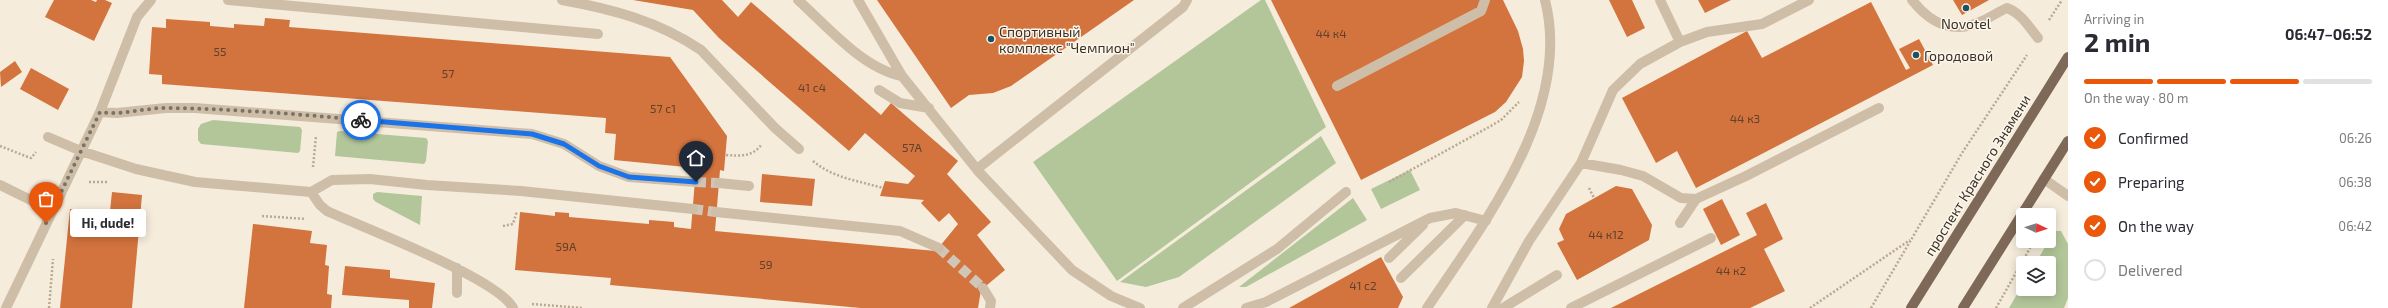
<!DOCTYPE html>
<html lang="en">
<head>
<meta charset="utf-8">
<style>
	:root { --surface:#fff; --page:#f7f7f7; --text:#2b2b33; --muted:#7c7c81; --line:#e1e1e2; --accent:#ea580c }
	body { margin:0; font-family:"Exo 2",sans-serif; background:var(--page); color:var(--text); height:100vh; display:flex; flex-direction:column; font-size:15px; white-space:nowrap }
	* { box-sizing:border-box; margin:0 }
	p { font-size:13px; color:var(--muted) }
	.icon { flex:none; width:22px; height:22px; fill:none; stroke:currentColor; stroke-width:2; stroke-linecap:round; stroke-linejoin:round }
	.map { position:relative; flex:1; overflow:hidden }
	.panel { display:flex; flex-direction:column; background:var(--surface); width:320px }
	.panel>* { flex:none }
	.needle { width:26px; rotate:94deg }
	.fabs { position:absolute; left:2016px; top:208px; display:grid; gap:8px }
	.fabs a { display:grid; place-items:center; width:40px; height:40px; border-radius:4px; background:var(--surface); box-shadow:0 2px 10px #0003; font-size:20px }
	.pin { position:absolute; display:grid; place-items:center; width:34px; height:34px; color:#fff; margin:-41px -17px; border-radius:50% 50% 50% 0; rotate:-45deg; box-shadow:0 0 4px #0007 }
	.pin .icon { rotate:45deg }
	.courier { position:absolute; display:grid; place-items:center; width:40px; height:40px; margin:-20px; border:3px solid #1a73e8; border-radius:50%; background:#fff; color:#222; box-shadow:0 1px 5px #0007 }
	.bubble { position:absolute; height:28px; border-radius:4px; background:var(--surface); box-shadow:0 2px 10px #0003; font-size:13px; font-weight:700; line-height:28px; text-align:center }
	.summary em { font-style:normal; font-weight:700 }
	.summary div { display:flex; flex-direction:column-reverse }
	.summary { display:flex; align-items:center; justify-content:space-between; height:68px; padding:0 16px }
	h1 { font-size:26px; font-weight:700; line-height:30px }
	.bar { display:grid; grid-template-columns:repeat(4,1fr); gap:6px 4px; align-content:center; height:48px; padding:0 16px }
	.bar i { height:5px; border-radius:3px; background:var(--line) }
	.bar .selected { background:var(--accent) }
	.bar p { grid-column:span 4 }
	ol { padding:0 16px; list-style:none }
	li { display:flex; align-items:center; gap:12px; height:44px }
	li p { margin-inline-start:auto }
	li .icon { padding:4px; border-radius:50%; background:var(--accent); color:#fff; stroke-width:4 }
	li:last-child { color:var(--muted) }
	li i { width:22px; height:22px; border:2px solid var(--line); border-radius:50% }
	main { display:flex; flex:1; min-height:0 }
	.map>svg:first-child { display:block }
	.green { fill:#b2c69a }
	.building { fill:#d3733d }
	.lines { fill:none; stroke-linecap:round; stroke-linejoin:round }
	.minor-tunnel { stroke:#d0c6b8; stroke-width:10; stroke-dasharray:10 5; stroke-linecap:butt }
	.path { stroke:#bba891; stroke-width:2.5; stroke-dasharray:2 2; stroke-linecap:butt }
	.minor { stroke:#cfbea7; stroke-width:10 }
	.major { stroke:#7e6958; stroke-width:10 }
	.done { stroke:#7b7267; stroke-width:4; stroke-dasharray:0 7.2 }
	.route { stroke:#1a73e8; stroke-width:5 }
	.poi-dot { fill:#195361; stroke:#fcf6ea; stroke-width:1.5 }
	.labels { text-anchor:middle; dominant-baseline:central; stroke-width:3; stroke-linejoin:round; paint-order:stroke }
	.number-label { font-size:12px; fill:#60412d }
	.poi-label { font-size:14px; fill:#3a3028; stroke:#fcf6ea; text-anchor:start }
	.street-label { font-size:14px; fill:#3a3028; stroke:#fcf6ea }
</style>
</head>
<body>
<main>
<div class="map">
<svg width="2068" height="308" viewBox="0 0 2068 308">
	<rect width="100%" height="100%" fill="#f5ecdc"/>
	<path class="green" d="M1261,0H1265L1326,127L1117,281L1033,162Z
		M213,120L300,127L302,130L300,151L298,153L201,144L198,140V129L201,124Z
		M340,131L426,138L428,141L426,161L424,164L335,156L337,132Z
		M1321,136L1336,163L1179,277L1146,287L1120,282Z
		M1410,170L1420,190L1381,209L1371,189Z
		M377,192L422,196L420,225L376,202L373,199V194Z
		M1353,198L1367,220L1246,287H1239Z
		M2054,231H2061L2068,244V298L2064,308H2009L2023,284V289H2049V263H2036Z"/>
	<path class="building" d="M54,0H91L96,2L97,0H105L112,3L94,41L45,17Z
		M633,0H722L738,17L751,2L881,115L891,103L958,161L947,174L991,222L977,235L1005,270L981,290L978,308H861L610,285L611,278L515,270L520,212L555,216V212L569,213V217L649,224V220L662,221L674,222V227L691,229L696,168L614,160L616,134L605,133L606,118L162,84V75L149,74L152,27L166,28V19L210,22V26L234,28V24L264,26L265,18L290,20L289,27L670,57L727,136L724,171L720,170L715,231L936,251L958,224L949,213L939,222L921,203L924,200L880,196L885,181L908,184L915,176L865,133L849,151L719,38L693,10Z
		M877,0H1134L1011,86L993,93L969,95L951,108Z
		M1271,0H1503L1518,31L1523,49L1524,61L1522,77L1506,102L1495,112L1361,180Z
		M1609,0H1632L1645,28L1627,37Z
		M1698,0H1731L1705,13Z
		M1953,0H1989L1962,15Z
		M1871,2L1906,70L1910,68L1899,49L1919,39L1933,65L1696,188L1677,151L1656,163L1622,98L1747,31L1762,58Z
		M15,61L22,72L1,87L0,72Z
		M31,68L69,89L58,110L20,89Z
		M762,174L815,179L812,206L760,202Z
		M1616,186L1632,189L1652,225L1649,240L1577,280L1557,243L1564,240L1559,229L1566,214Z
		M112,192L142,195L132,308H60L70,209L110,211Z
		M1722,199L1740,235L1721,245L1703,209Z
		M1766,203L1783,239L1764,249L1785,291L1750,308H1611L1757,235L1746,213Z
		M253,224L312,231L310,243L327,245L325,265L329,266L327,294L332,295L331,308H244Z
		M1381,257L1403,297L1398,308H1289Z
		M345,266L390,270V278L435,283L432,308H409V300L342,295Z"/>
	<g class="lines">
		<path class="minor-tunnel" d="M696,182L719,183
			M693,209L716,212
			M939,248L983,288"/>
		<path class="path" d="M2049,20L2062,0
			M0,146L28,157L31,158L36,152
			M726,155C742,156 752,157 762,144
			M813,161C833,178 859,181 883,188
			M313,167L316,136
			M89,182H108
			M1389,182L1489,127L1501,120L1519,102
			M1589,188L1594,198
			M2049,215L2053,209
			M262,216L306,219
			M503,226L513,224L517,211
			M532,304L583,308
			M49,308L53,259
			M1810,308L1910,240
			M1871,308L1962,153L2027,55
			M1996,308L2034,241"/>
		<path class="minor" d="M228,0L598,34
			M562,0C612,9 658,21 701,50L775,128L799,149
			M798,0C827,26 863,69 902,76
			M858,0L902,76L979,172L1072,270L1111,296L1140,308
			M1912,0C1931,24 1953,35 1982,21C1991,17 1998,12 2007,8C2021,13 2029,27 2038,38
			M1680,42L1707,32L1762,24L1809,0
			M1337,86L1481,11L1485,0
			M879,90L900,103L929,108
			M100,112L117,113L166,108H195L532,134L564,144L599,166L629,177L696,182
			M48,137L81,151L136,169L195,182L311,192L320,205L327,211C362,227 499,279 513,308
			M1581,163L1621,170L1643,176L1681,198L1696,199L1746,176L1879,108
			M977,169L1183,7L1187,0
			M2044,179L2068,196
			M719,183L749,186
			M0,185L51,210
			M311,192L332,180L370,179L427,185L521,191L693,209
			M716,212L900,231L939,248
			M1680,223L1696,199
			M1389,258L1423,225
			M457,268V293
			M1401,278L1465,215
			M983,288L991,301L990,308
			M6,308L100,112L137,17L151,0
			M1183,308L1277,249L1346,192
			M1246,308L1266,302L1430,218L1456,213L1486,221
			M1427,308C1484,223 1573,109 1545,0
			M1492,308L1529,241L1581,163L1613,90L1640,64L1680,42L1660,0
			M1503,308L1557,275
			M1571,308L1711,238"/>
		<path class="major" d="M1911,308L2068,57
			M1963,308L2068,141"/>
	</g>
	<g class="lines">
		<path class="done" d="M46,223L100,112C123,116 146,107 170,108C233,109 298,114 361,120"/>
		<path class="route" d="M361,120L532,134L564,144L599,166L629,177L696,182"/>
	</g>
	<g class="poi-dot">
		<circle cx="1966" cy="8" r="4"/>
		<circle cx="991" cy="39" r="4"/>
		<circle cx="1916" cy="55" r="4"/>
	</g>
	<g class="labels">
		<g class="number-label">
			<text x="1331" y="33">44 к4</text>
			<text x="220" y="51">55</text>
			<text x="448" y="73">57</text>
			<text x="812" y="87">41 с4</text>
			<text x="663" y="108">57 с1</text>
			<text x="1745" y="118">44 к3</text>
			<text x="912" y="147">57А</text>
			<text x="1606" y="234">44 к12</text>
			<text x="566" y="246">59А</text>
			<text x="766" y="264">59</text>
			<text x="1731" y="270">44 к2</text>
			<text x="1363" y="285">41 с2</text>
		</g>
		<g class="poi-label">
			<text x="1966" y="23" text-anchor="middle">Novotel</text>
			<text x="999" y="31">Спортивный<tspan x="999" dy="16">комплекс "Чемпион"</tspan></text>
			<text x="1924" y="55">Городовой</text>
		</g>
		<g class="street-label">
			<text transform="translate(1977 175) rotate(-58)">проспект Красного Знамени</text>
		</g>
	</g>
</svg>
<div class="fabs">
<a><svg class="needle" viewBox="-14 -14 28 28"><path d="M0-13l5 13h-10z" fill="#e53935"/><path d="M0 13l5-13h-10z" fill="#7c7c81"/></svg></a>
<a><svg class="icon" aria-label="layers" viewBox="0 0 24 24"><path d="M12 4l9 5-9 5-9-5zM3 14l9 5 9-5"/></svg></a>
</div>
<div class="pin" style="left:46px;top:223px;background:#ea580c"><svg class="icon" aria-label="bag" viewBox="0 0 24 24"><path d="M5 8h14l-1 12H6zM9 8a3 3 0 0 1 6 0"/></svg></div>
<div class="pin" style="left:696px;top:182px;background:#1f2937"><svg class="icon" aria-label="home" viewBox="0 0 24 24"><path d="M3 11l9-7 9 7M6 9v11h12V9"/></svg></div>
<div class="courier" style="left:361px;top:120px"><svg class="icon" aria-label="bike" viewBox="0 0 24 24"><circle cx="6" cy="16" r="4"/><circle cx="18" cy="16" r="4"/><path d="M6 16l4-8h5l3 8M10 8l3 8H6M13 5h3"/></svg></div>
<div class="bubble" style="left:70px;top:209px;width:76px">Hi, dude!</div>
</div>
<section class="panel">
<div class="summary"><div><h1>2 min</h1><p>Arriving in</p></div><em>06:47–06:52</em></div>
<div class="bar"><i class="selected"></i><i class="selected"></i><i class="selected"></i><i></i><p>On the way · 80 m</p></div>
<ol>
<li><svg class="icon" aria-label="check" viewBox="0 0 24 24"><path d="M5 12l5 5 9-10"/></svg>Confirmed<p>06:26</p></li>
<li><svg class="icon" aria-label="check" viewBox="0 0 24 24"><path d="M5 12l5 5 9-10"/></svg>Preparing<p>06:38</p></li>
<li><svg class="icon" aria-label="check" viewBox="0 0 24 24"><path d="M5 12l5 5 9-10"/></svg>On the way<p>06:42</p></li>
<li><i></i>Delivered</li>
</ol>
</section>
</main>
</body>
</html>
